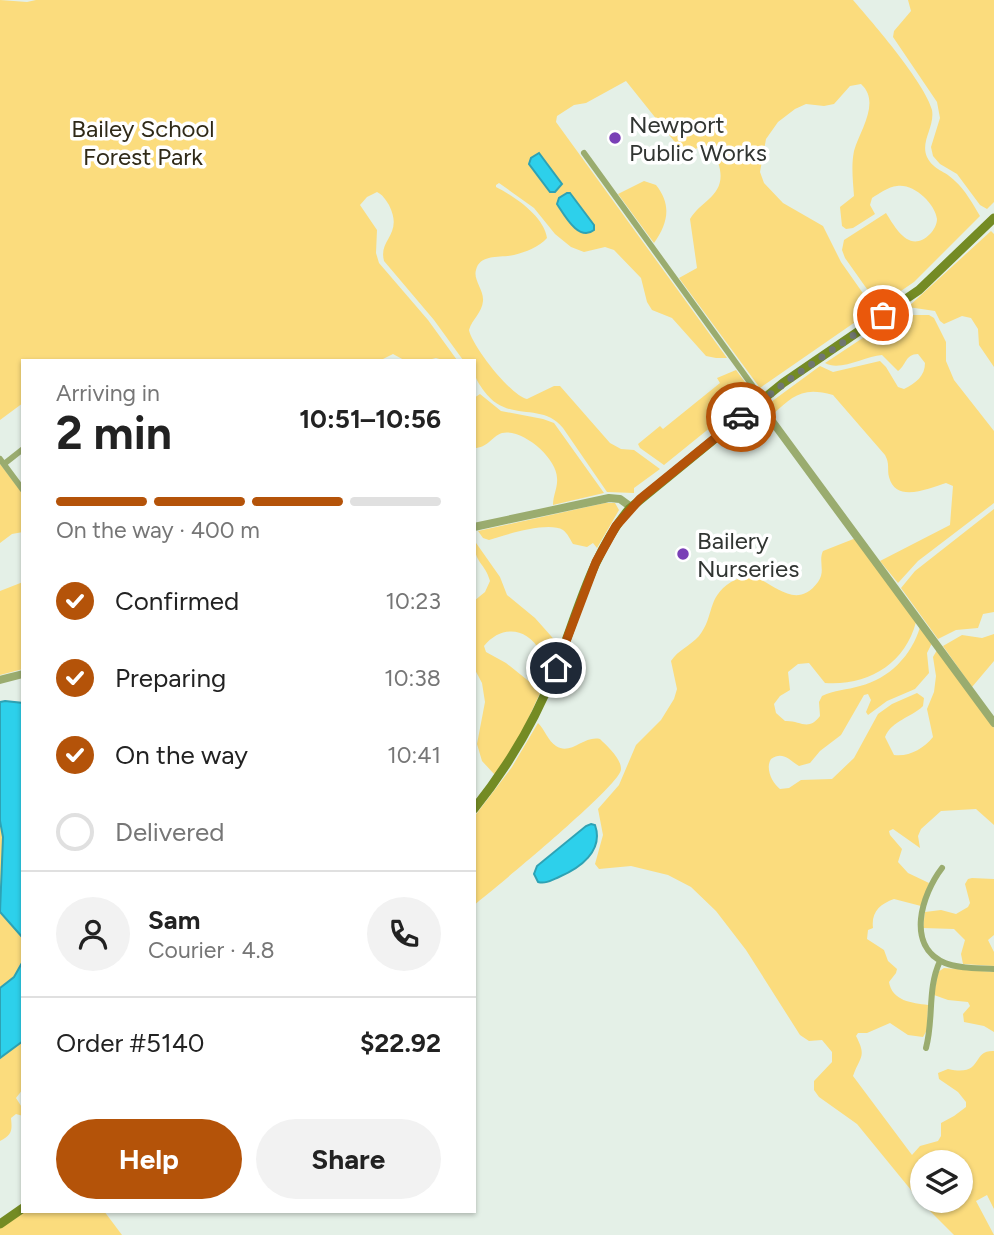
<!DOCTYPE html>
<html lang="en">
<head>
<meta charset="utf-8">
<style>
	:root { --surface:#fff; --page:#f2f2f2; --text:#222; --muted:#767676; --line:#e0e0e0; --accent:#b45309 }
	body { margin:0; font-family:Figtree,sans-serif; background:var(--page); color:var(--text); height:100vh; display:flex; flex-direction:column; font-size:26px; white-space:nowrap }
	* { box-sizing:border-box; margin:0 }
	p { font-size:23px; color:var(--muted) }
	.icon { flex:none; width:38px; height:38px; fill:none; stroke:currentColor; stroke-width:2; stroke-linecap:round; stroke-linejoin:round }
	.map { position:relative; flex:1; overflow:hidden }
	.side { position:absolute; left:21px; top:359px; width:455px; height:854px; display:flex; flex-direction:column; background:var(--surface); border-radius:0px; box-shadow:0 2px 5px #0004 }
	.side>* { flex:none }
	.tools { position:absolute; left:910px; top:1150px; display:grid; gap:14px }
	.tools a { display:grid; place-items:center; width:63px; height:63px; border-radius:50%; background:var(--surface); box-shadow:0 2px 5px #0004; font-size:35px }
	.pin { position:absolute; display:grid; place-items:center; width:60px; height:60px; color:#fff; margin:-30px; border:4px solid #fff; border-radius:50%; box-shadow:0 2px 7px #0007 }
	.courier { position:absolute; display:grid; place-items:center; width:70px; height:70px; margin:-35px; border:5px solid #b45309; border-radius:50%; background:#fff; color:#222; box-shadow:0 2px 9px #0007 }
	.overview em { font-style:normal; font-weight:700 }
	.overview div { display:flex; flex-direction:column-reverse }
	.overview { display:flex; align-items:center; justify-content:space-between; height:119px; padding:0 35px }
	h1 { font-size:46px; font-weight:700; line-height:52px }
	.bar { display:grid; grid-template-columns:repeat(4,1fr); gap:10px 7px; align-content:center; height:84px; padding:0 35px }
	.bar i { height:9px; border-radius:5px; background:var(--line) }
	.bar .active { background:var(--accent) }
	.bar p { grid-column:span 4 }
	.line { display:flex; align-items:center; gap:18px; padding:0 35px; border-top:2px solid var(--line) }
	.line div { flex:1 }
	.round { display:grid; place-items:center; flex:none; width:74px; height:74px; border-radius:37px; background:var(--page) }
	ol { padding:0 35px; list-style:none }
	li { display:flex; align-items:center; gap:21px; height:77px }
	li p { margin-inline-start:auto }
	li .icon { padding:7px; border-radius:50%; background:var(--accent); color:#fff; stroke-width:4 }
	li:last-child { color:var(--muted) }
	li i { width:38px; height:38px; border:4px solid var(--line); border-radius:50% }
	.action { display:flex; gap:14px; margin-top:auto; padding:14px 35px }
	.action a { flex:1; height:80px; border-radius:42px; background:var(--accent); color:#fff; font-size:28px; font-weight:700; line-height:80px; text-align:center }
	.action a+a { background:var(--page); color:var(--text) }
	.map>svg:first-child { display:block }
	.green { fill:#fbdc7d; fill-rule:evenodd }
	.water { fill:#2dd0eb; stroke:#2ea2b4; stroke-width:2 }
	.lines { fill:none; stroke-linecap:round; stroke-linejoin:round }
	.minor { stroke:#9aac6f; stroke-width:6 }
	.tertiary { stroke:#9aac6f; stroke-width:8 }
	.secondary { stroke:#748b24; stroke-width:9 }
	.done { stroke:#707671; stroke-width:7; stroke-dasharray:0 12.6 }
	.route { stroke:#b45309; stroke-width:9 }
	.poi-dot { fill:#793fb6; stroke:#fff; stroke-width:2.5 }
	.labels { text-anchor:middle; dominant-baseline:central; stroke-width:7; stroke-linejoin:round; paint-order:stroke }
	.poi-label { font-size:24px; fill:#313532; stroke:#fff; text-anchor:start }
	.park-label { font-size:24px; fill:#302a18; stroke:#fff }
</style>
</head>
<body>
<div class="map">
<svg width="994" height="1235" viewBox="0 0 994 1235">
	<rect width="100%" height="100%" fill="#e4f0e7"/>
	<path class="green" d="M0,0L27,2L36,0H853C873,23 925,83 932,110C935,127 920,141 927,157C933,170 946,171 955,181C965,190 973,204 980,216L914,282L879,306L845,258L842,250L844,240L886,213C896,229 910,254 930,234C934,230 937,224 937,219C935,203 913,183 897,186C888,187 880,193 872,198L870,205L875,214L853,228L846,229L842,226L840,207L854,196C853,181 851,166 854,151C860,130 881,102 861,84L850,86L834,104L824,106L806,104L795,109L778,122L766,139L760,172L764,183L783,203L823,226L841,262L874,309L760,388L679,278L697,268L690,219C702,199 729,195 718,162C715,154 711,149 703,146L695,149L686,156L626,81L586,103L574,105L557,116L556,122L727,358H716L706,356L672,318L652,310L647,302L641,278L614,250L605,247L584,252L571,247L555,234L534,208L499,183L496,185V187C514,196 544,216 547,238C539,247 526,252 514,255C502,258 480,253 476,270C473,280 484,290 483,301C482,313 472,319 469,330C472,346 511,396 527,399L554,386H560L610,443L621,449L634,450L660,469L634,488V493L607,492L563,428C541,401 508,424 484,391C475,378 474,376 474,360H463L434,320L384,261C378,239 404,235 389,205C385,199 383,195 377,192L367,197L360,205L377,230L376,253L379,263L428,320L457,360H443L436,358L428,360H404L393,354L381,360H23V403L0,420Z
		M908,0H994V202L987,209L980,205L957,174L940,164L933,156L931,147L940,118L937,102L893,37L894,31L911,11Z
		M644,181L656,185C672,205 668,223 654,243L618,194Z
		M991,231L994,234V367L979,345L978,329L971,318L962,316L944,324L940,321L935,311L908,307Z
		M902,312L909,315H929L934,318L946,342V361L954,380L994,431V503L918,561L898,583L880,561L950,525L953,486L946,483C929,488 896,504 889,477C887,469 890,464 885,455L833,395C802,386 793,396 772,415L768,408L771,402L820,366L833,372L880,361L886,367L898,387L904,389C916,383 925,376 925,363L918,354C905,354 906,366 898,371L882,355C865,356 840,372 825,363Z
		M736,370L753,393L664,465L640,448L638,444L660,426L663,429L720,383L717,378Z
		M480,394L501,411L543,419L554,423L604,493L553,505C553,495 558,487 557,478C557,458 522,428 502,433C491,437 488,448 474,448V398Z
		M0,464L23,494V532L12,534L0,543Z
		M605,503H615L619,510L597,548L593,543L587,547L573,544C570,539 568,534 563,530C548,521 505,535 489,540L483,538L478,531Z
		M994,509V612L983,614L978,628L956,630L938,639L901,588L915,571Z
		M856,538L916,622C905,664 868,686 825,683L809,663L798,664L788,672L790,690L780,696L774,704L776,713L785,721C800,720 808,732 820,716L819,702L822,696C834,690 847,690 860,686C889,679 912,655 920,627L932,643L927,653L929,673L915,689L887,701L868,715L866,712L871,700L868,694L864,695L841,735L820,751L810,763L799,766C789,760 783,751 771,759C765,768 772,783 780,789L789,788L801,780L832,779L854,758L878,714L892,704L917,693L924,698L923,706C911,718 892,720 885,737L894,755C909,757 923,749 933,737L927,709L934,692L936,676L933,657L937,650L994,728V825L976,809L941,811L921,829L918,836L920,848L893,829L889,831L890,835L902,849L898,862L908,873L929,883L921,906L894,899C880,904 871,912 873,928L868,930L867,939L884,950L888,961L897,969L896,973L889,982C892,1001 912,1003 928,1005L927,1030L923,1037L908,1035L890,1023L867,1033H858L856,1036C867,1057 860,1056 853,1076L912,1155L920,1146L938,1141L941,1136V1123L954,1116L966,1107V1102L958,1092L939,1079L938,1073L948,1069C985,1077 970,1050 994,1051V1209L987,1195L976,1201L994,1235H954L920,1201L857,1124L819,1097L814,1090V1081L832,1062V1052L822,1040L809,1041L800,1035L746,950L716,911L691,887L668,875L631,866L599,869L595,864L603,835L598,809L619,785L636,745L661,720L674,699L677,689L671,661C678,650 690,646 699,636C715,616 706,598 731,582C736,580 740,577 746,576C766,573 793,616 818,582C826,571 818,561 823,551ZM922,1162H961V1200H922Z
		M474,540L500,577L507,595L535,618L559,645L545,681L537,672L540,651C527,627 501,625 484,646L486,652L506,663L541,691L521,734L495,775L482,761L477,744L485,702L482,683L474,668V601L485,592L490,581C485,562 474,564 474,540Z
		M23,582V669L0,675V591Z
		M994,634V661L972,687L943,646L962,635L982,638Z
		M538,723C545,730 548,741 556,746C571,756 584,735 600,739C607,746 621,758 621,769C622,784 494,889 474,905V817L512,767Z
		M0,818L23,849V1021L0,1038Z
		M972,878L994,879V935L988,940L994,952V966L963,964L961,954L965,940L954,929L923,928L925,912L941,910L956,914L968,907L970,903L965,884L968,879Z
		M944,968L994,972V1032L984,1026L964,1022L963,1014L970,1006L968,1002L948,1000L934,995L938,972Z
		M23,1041V1089L16,1098L23,1109V1116L16,1114L11,1118C12,1129 13,1135 0,1141V1058Z
		M23,1211H104L122,1235H0V1224Z"/>
	<path class="water" d="M539,153L562,184L555,192H550L529,164L531,158Z
		M570,193L594,225V230C579,242 565,216 557,204L559,198L567,193Z
		M5,701L23,703V938L0,912L3,837L0,821V702Z
		M591,824L595,825C604,851 580,868 559,877C552,880 546,884 538,882L534,874L537,866L586,826Z
		M23,961V1041L0,1058V988L14,977Z"/>
	<g class="lines">
		<path class="minor" d="M584,153L757,392L761,401
			M0,459L23,490
			M4,464L23,449
			M942,868C922,894 905,946 945,963C960,969 978,968 994,969
			M926,1048C934,1018 927,989 940,961"/>
		<path class="tertiary" d="M761,401L769,417L994,723
			M474,527L609,498L620,499L631,507
			M0,680L23,674"/>
		<path class="secondary" d="M474,809C509,765 535,722 555,670C577,615 591,555 629,509L783,383L919,290L994,218
			M0,1224L23,1208"/>
	</g>
	<g class="lines">
		<path class="done" d="M741,417L790,379L883,315"/>
		<path class="route" d="M556,668L596,562L616,526L640,499L741,417"/>
	</g>
	<g class="poi-dot">
		<circle cx="615" cy="138" r="7"/>
		<circle cx="683" cy="554" r="7"/>
	</g>
	<g class="labels">
		<g class="poi-label">
			<text x="629" y="124">Newport<tspan x="629" dy="28">Public Works</tspan></text>
			<text x="697" y="540">Bailery<tspan x="697" dy="28">Nurseries</tspan></text>
		</g>
		<g class="park-label">
			<text x="143" y="128">Bailey School<tspan x="143" dy="28">Forest Park</tspan></text>
		</g>
	</g>
</svg>
<div class="tools">
<a><svg class="icon" aria-label="layers" viewBox="0 0 24 24"><path d="M12 4l9 5-9 5-9-5zM3 14l9 5 9-5"/></svg></a>
</div>
<div class="pin" style="left:883px;top:315px;background:#ea580c"><svg class="icon" aria-label="bag" viewBox="0 0 24 24"><path d="M5 8h14l-1 12H6zM9 8a3 3 0 0 1 6 0"/></svg></div>
<div class="pin" style="left:556px;top:668px;background:#1f2937"><svg class="icon" aria-label="home" viewBox="0 0 24 24"><path d="M3 11l9-7 9 7M6 9v11h12V9"/></svg></div>
<div class="courier" style="left:741px;top:417px"><svg class="icon" aria-label="car" viewBox="0 0 24 24"><path d="M5 17H2v-5l4-1 3-4h7l3 4 3 1v5h-3M9 17h6M6 11h13"/><circle cx="7" cy="17" r="2"/><circle cx="17" cy="17" r="2"/></svg></div>
<section class="side">
<div class="overview"><div><h1>2 min</h1><p>Arriving in</p></div><em>10:51–10:56</em></div>
<div class="bar"><i class="active"></i><i class="active"></i><i class="active"></i><i></i><p>On the way · 400 m</p></div>
<ol>
<li><svg class="icon" aria-label="check" viewBox="0 0 24 24"><path d="M5 12l5 5 9-10"/></svg>Confirmed<p>10:23</p></li>
<li><svg class="icon" aria-label="check" viewBox="0 0 24 24"><path d="M5 12l5 5 9-10"/></svg>Preparing<p>10:38</p></li>
<li><svg class="icon" aria-label="check" viewBox="0 0 24 24"><path d="M5 12l5 5 9-10"/></svg>On the way<p>10:41</p></li>
<li><i></i>Delivered</li>
</ol>
<div class="line" style="height:126px"><a class="round"><svg class="icon" aria-label="person" viewBox="0 0 24 24"><circle cx="12" cy="8" r="4"/><path d="M4 21q1-7 8-7t8 7"/></svg></a><div><b>Sam</b><p>Courier · 4.8</p></div><a class="round"><svg class="icon" aria-label="phone" viewBox="0 0 24 24"><path d="M5 4h4l2 5-3 2q2 4 5 5l2-3 5 2v4C11 20 4 13 5 4z"/></svg></a></div>
<div class="line" style="height:91px"><div>Order #5140</div><b>$22.92</b></div>
<div class="action"><a>Help</a><a>Share</a></div>
</section>
</div>
</body>
</html>
